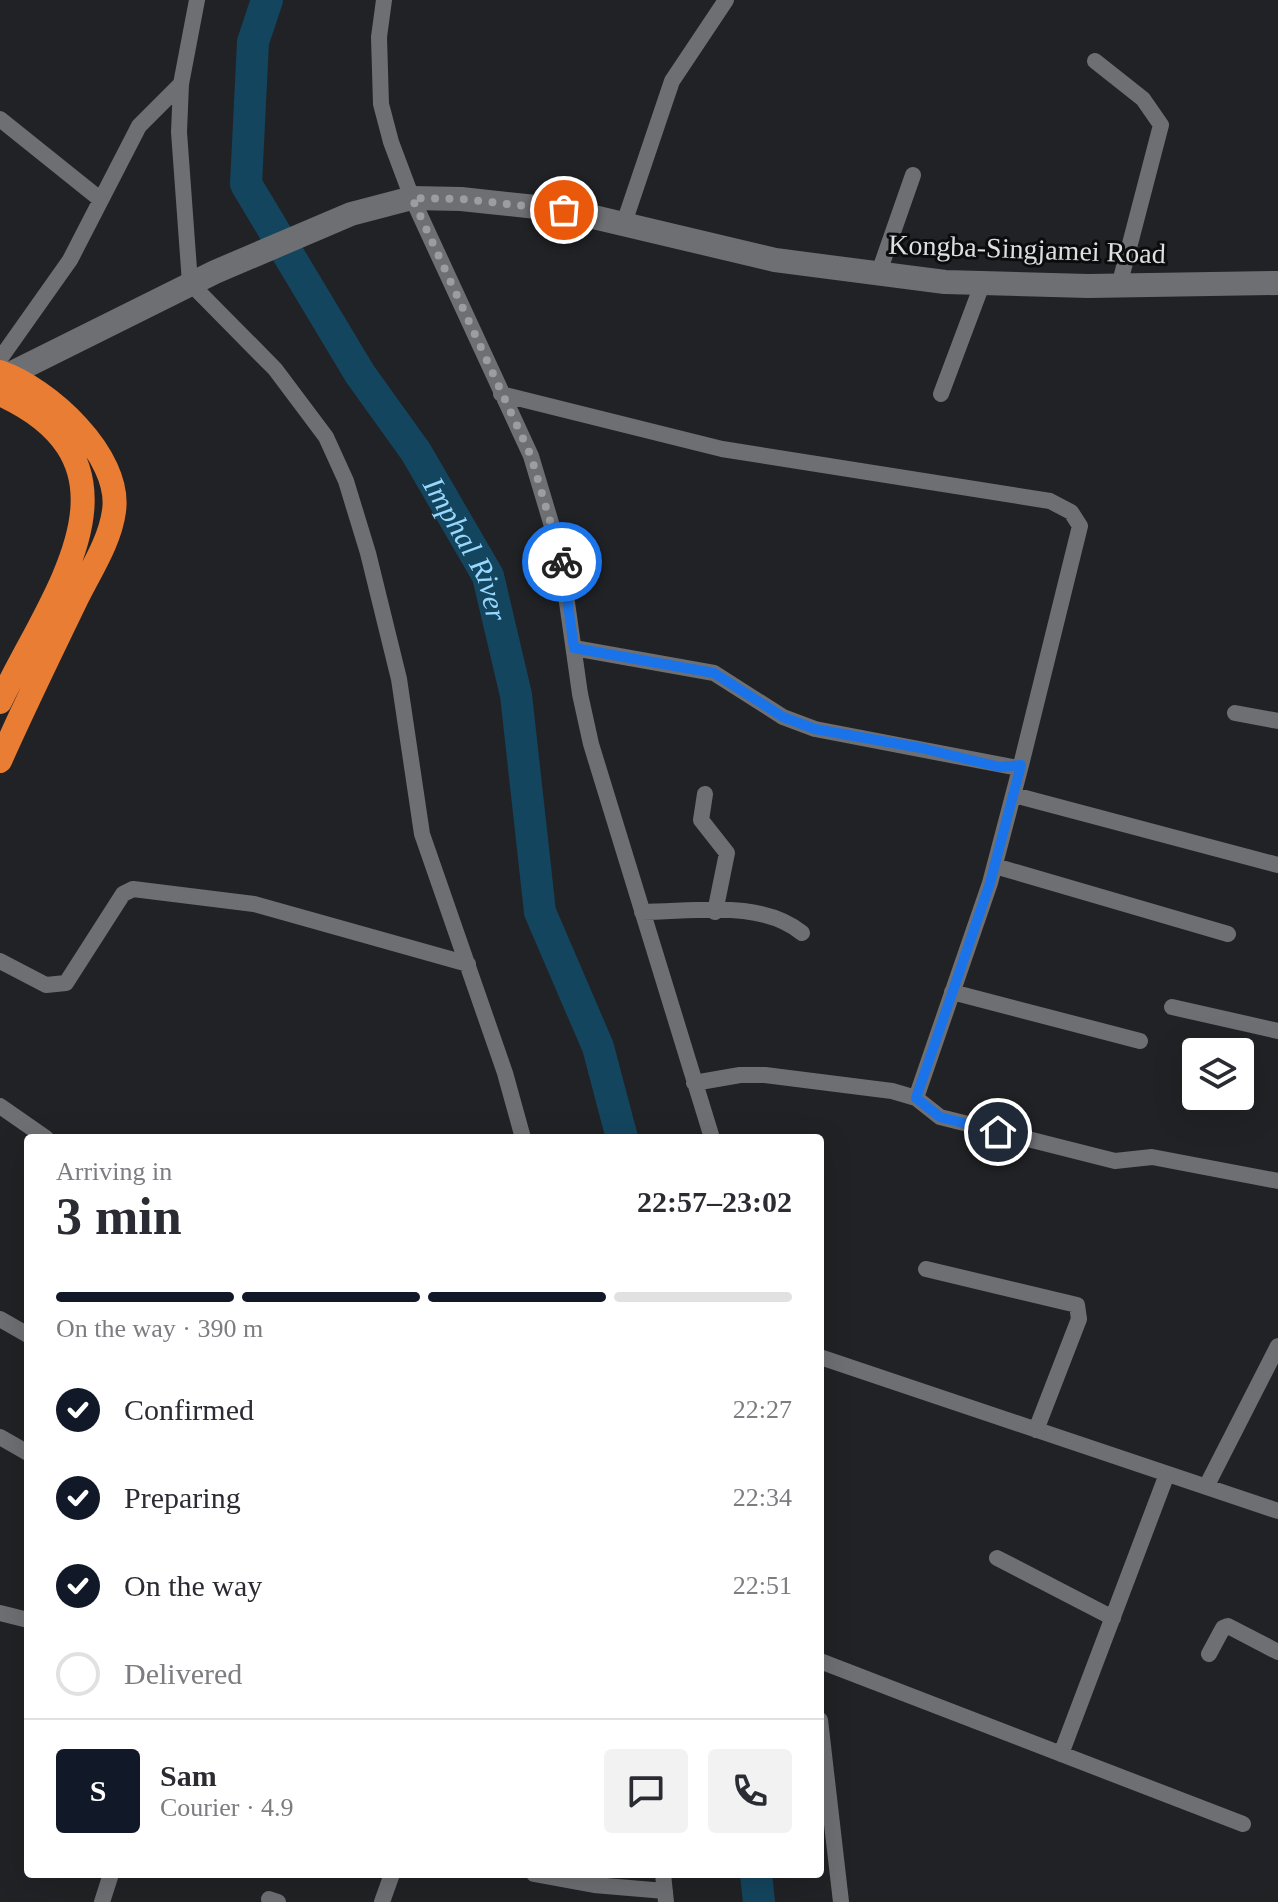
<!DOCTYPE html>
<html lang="en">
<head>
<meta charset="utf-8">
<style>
	:root { --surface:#fff; --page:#f2f2f3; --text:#2b2b33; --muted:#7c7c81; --line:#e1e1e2; --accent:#111827 }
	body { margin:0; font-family:Georgia,serif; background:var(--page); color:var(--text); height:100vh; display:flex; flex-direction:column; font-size:30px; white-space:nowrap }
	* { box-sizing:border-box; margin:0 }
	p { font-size:26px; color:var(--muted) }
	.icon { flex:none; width:44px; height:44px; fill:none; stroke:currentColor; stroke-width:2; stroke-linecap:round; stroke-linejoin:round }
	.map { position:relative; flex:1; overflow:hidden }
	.panel { position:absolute; left:24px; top:1134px; width:800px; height:744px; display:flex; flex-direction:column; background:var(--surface); border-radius:8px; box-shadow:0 8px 32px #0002 }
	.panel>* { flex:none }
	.buttons { position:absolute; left:1182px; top:1038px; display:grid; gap:16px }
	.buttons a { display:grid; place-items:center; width:72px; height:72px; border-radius:8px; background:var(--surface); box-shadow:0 8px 32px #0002; font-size:40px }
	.pin { position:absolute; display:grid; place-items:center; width:68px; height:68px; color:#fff; margin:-34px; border:4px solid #fff; border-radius:50%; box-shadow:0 2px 8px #0007 }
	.courier { position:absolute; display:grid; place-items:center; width:80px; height:80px; margin:-40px; border:6px solid #1a73e8; border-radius:50%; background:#fff; color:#222; box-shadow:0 2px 10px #0007 }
	.overview em { font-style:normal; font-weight:600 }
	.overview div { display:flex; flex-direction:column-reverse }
	.overview { display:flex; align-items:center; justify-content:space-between; height:136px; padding:0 32px }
	h1 { font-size:52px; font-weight:600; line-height:60px }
	.bar { display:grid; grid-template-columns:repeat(4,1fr); gap:12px 8px; align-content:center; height:96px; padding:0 32px }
	.bar i { height:10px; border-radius:6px; background:var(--line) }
	.bar .active { background:var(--accent) }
	.bar p { grid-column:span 4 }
	.line { display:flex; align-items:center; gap:20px; padding:0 32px; border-top:2px solid var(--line) }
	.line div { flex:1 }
	.round { display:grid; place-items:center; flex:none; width:84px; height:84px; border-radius:8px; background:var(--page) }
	ol { padding:0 32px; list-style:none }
	li { display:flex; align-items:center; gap:24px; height:88px }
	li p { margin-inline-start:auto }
	li .icon { padding:8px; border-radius:50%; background:var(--accent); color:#fff; stroke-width:4 }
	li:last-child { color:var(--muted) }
	li i { width:44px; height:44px; border:4px solid var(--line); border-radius:50% }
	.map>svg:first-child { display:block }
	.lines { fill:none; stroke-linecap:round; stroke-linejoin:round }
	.river { stroke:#14455e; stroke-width:32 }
	.street { stroke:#6e6f73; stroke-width:16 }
	.secondary { stroke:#6e6f73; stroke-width:24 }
	.highway { stroke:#ea7d34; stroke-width:24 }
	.done { stroke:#9c9d9f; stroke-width:8; stroke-dasharray:0 14.4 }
	.route { stroke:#1a73e8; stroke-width:10 }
	.labels { text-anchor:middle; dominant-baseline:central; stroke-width:6; stroke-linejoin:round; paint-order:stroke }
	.street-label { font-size:28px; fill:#dfdfe1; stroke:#0b0c0d }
	.water-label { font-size:30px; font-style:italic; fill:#97d8ff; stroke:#0b0c0d }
</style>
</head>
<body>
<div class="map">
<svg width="1278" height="1902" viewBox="0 0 1278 1902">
	<rect width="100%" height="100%" fill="#212225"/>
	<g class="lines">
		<g class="river">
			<path id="s1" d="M267,0L253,42L246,184L360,374L416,452L488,576L516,695L540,912L598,1047L622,1138"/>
			<path d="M756,1874L759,1902"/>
		</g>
		<path class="street" d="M197,0L181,84L179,132L190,283L275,369L326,437L346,481L368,553L399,679L422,834L505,1073L523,1138
			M384,0L379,37L381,104L391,142L412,198L531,456L560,553L580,694L591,744L712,1138
			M1095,61L1143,99L1161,125L1119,286
			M0,119L101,200
			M624,223L672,81L726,0
			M878,275L913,175
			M0,359L70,260L139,126L181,84
			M501,394L722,449L1050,501L1071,512L1080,526L1021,765L1013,767L815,729L783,717L714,673L574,648
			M941,394L983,282
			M1235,713L1278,721
			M705,794L701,820L727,853L715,912
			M1014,795L1278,865
			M995,866L1228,934
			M642,912C693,912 761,899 802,933
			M0,961L46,985L66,983L123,894L133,889L254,904L468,964
			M952,992L1140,1041
			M1172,1007L1278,1031
			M694,1083L740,1075H765L892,1091L916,1098L940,1117L1115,1161L1152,1157L1278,1181
			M916,1098L990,883L1021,765
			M0,1106L46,1138
			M926,1269L1077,1305L1079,1319L1036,1430
			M0,1319L28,1335
			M820,1357L1278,1511
			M0,1437L28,1453
			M1206,1487L1278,1346
			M997,1558L1113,1618
			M0,1613L28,1620
			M1209,1654L1223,1628L1228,1626L1278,1652
			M820,1661L1243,1824
			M820,1720L841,1902
			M1061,1754L1167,1474
			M534,1874L594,1885L665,1891
			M663,1874L666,1902
			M269,1899L278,1902
			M102,1902L111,1874
			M382,1902L392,1874"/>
		<path class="secondary" d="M0,379L215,272L351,214L412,198L461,199L564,210L775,260L945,282L1088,286L1278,283"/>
		<path class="highway" d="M0,372C47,388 122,455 114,511C110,542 89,573 76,600C50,654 24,707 0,761
			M0,394C158,466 50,596 0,702"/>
	</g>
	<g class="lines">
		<path class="done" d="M562,562L531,456L412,198L461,199L564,210"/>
		<path class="route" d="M562,562L574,648L714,673L783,717L815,729L921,748L1000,767L1021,765L990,883L916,1098L940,1117L998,1132"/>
	</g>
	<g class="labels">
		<g class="street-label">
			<text transform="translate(1027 249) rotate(2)">Kongba-Singjamei Road</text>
		</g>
		<g class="water-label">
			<text stroke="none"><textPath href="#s1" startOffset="614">Imphal River</textPath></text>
		</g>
	</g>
</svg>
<div class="buttons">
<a><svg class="icon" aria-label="layers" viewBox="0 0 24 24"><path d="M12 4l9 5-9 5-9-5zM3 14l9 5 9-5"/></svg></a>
</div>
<div class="pin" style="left:564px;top:210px;background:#ea580c"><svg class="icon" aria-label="bag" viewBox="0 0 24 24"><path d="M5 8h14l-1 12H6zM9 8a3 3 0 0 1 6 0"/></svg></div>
<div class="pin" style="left:998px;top:1132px;background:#1f2937"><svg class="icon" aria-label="home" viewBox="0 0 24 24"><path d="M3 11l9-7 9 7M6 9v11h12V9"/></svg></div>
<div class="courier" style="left:562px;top:562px"><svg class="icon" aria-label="bike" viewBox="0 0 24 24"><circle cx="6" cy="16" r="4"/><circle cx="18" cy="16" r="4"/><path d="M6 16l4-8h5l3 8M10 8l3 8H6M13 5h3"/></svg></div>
<section class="panel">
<div class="overview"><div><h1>3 min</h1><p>Arriving in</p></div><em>22:57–23:02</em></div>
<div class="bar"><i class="active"></i><i class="active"></i><i class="active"></i><i></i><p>On the way · 390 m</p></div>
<ol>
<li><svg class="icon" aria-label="check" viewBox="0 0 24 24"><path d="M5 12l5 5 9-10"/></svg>Confirmed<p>22:27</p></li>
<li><svg class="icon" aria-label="check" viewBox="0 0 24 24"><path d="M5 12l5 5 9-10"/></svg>Preparing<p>22:34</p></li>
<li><svg class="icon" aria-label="check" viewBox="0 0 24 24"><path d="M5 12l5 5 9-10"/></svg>On the way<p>22:51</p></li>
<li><i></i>Delivered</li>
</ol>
<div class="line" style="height:144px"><b class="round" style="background:var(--accent);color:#fff">S</b><div><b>Sam</b><p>Courier · 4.9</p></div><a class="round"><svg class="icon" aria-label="chat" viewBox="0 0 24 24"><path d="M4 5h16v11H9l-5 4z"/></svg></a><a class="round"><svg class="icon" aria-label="phone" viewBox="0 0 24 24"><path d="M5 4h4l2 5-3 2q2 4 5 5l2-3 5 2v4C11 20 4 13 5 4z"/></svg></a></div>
</section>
</div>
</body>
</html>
